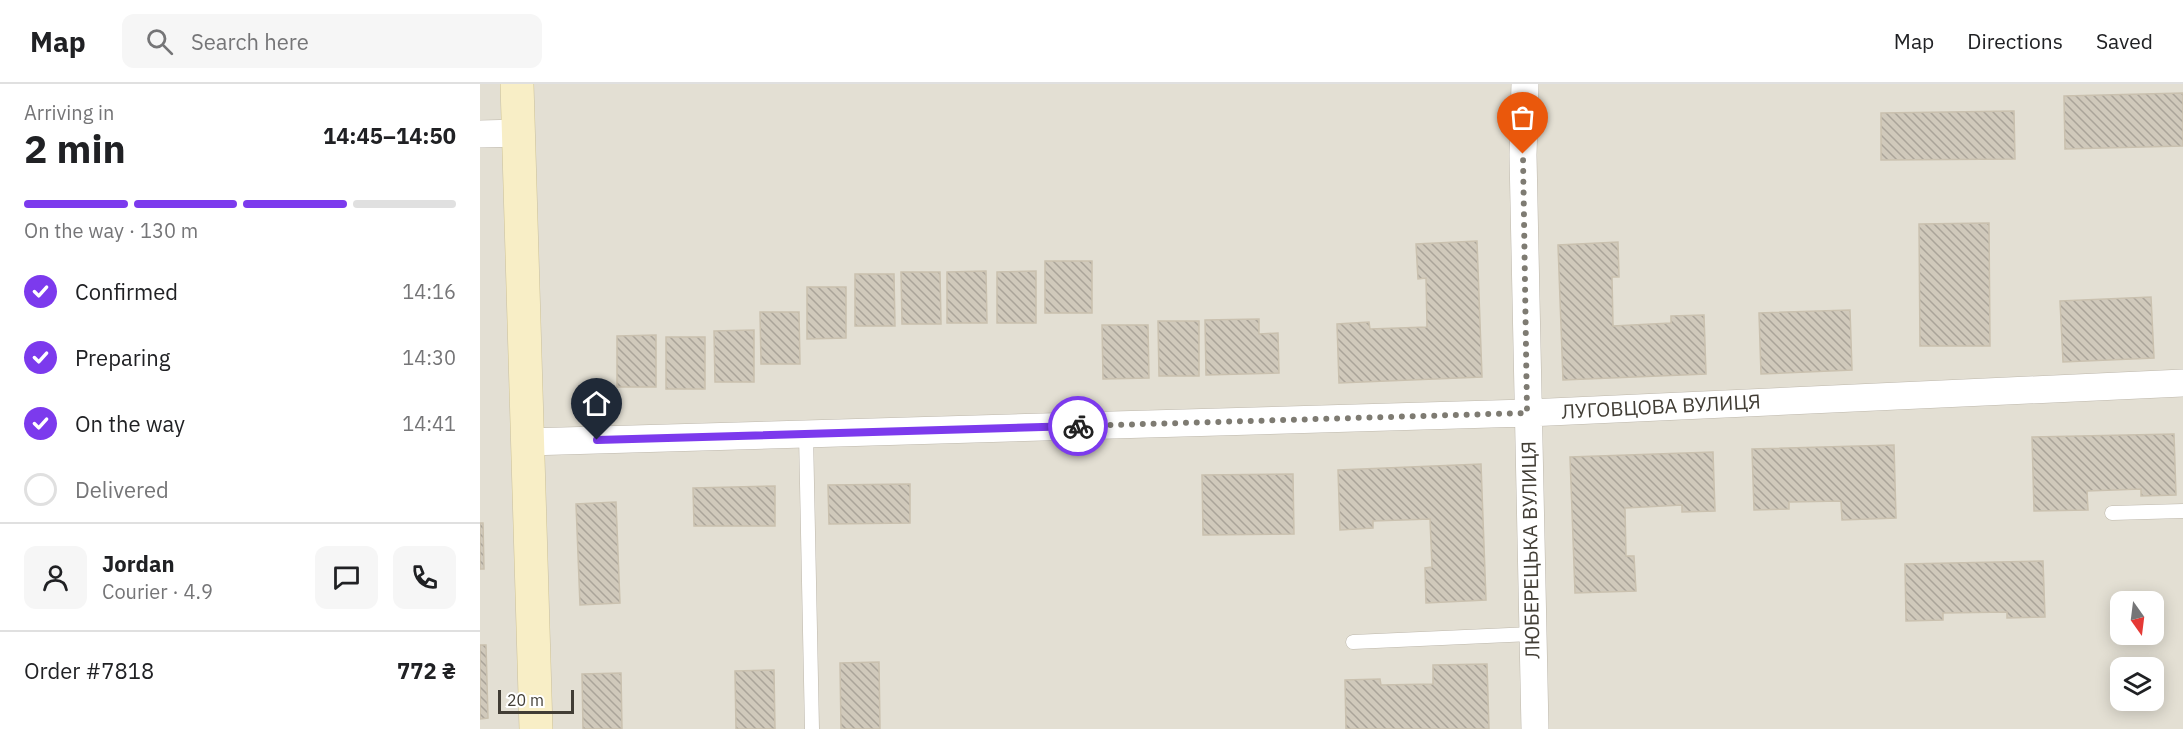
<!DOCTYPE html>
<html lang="en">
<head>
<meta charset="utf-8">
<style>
	:root { --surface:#fff; --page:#f6f6f6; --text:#202124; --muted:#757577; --line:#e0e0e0; --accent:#7c3aed }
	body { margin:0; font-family:"IBM Plex Sans",sans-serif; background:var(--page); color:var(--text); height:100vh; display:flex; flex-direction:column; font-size:22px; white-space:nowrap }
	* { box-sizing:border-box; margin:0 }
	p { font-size:20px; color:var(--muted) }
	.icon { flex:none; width:33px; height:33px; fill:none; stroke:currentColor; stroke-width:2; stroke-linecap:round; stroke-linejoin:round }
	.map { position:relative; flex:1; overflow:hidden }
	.details { display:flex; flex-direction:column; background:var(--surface); width:480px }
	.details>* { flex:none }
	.needle { width:39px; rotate:166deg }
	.tools { position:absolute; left:1630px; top:507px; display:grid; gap:12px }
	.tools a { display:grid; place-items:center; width:54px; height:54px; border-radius:12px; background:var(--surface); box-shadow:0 3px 15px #0003; font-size:30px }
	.scale { position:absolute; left:18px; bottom:15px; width:76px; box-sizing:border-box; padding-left:6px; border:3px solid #413d35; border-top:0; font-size:16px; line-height:21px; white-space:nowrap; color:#413d35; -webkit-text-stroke:4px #fff; paint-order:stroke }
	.pin { position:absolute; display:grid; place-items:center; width:51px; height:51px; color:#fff; margin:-62px -26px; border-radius:50% 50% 50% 0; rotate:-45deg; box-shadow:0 0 6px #0007 }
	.pin .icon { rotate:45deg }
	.courier { position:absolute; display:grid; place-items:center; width:60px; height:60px; margin:-30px; border:4px solid #7c3aed; border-radius:50%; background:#fff; color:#222; box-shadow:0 2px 8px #0007 }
	.head em { font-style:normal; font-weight:800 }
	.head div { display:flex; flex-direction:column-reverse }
	.head { display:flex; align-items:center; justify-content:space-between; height:102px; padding:0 24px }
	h1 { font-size:39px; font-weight:800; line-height:45px }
	.bar { display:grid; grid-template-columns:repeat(4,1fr); gap:9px 6px; align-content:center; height:72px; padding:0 24px }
	.bar i { height:8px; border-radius:4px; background:var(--line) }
	.bar .current { background:var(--accent) }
	.bar p { grid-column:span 4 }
	.line { display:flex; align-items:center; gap:15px; padding:0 24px; border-top:2px solid var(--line) }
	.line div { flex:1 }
	.round { display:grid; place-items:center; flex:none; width:63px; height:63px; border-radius:12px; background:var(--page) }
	ol { padding:0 24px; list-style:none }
	li { display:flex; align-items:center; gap:18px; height:66px }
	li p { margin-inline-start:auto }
	li .icon { padding:6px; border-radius:50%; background:var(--accent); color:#fff; stroke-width:4 }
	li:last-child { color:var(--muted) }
	li i { width:33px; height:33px; border:3px solid var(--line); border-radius:50% }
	header { display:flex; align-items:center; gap:36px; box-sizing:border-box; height:84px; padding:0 30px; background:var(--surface); border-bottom:2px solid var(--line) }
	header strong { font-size:28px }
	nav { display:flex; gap:33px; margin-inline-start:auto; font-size:21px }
	.search { width:420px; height:54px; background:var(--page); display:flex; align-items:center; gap:15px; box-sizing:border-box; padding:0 21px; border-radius:12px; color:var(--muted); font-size:22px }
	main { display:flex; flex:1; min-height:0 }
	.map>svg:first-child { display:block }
	.residential { fill:#e3dfd3; fill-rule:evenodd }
	.building { fill:url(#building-back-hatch); stroke:#cac1af; stroke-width:1.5 }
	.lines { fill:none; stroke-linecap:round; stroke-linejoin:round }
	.lane-casing { stroke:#bdb7ab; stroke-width:15 }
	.street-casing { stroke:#bdb7ab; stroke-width:28 }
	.secondary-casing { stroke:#cbc098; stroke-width:34 }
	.lane { stroke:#fff; stroke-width:14 }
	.street { stroke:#fff; stroke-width:27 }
	.secondary { stroke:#f8eec6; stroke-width:33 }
	.done { stroke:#7e7b72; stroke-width:6; stroke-dasharray:0 10.8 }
	.route { stroke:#7c3aed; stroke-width:8 }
	.labels { text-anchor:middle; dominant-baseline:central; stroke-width:4.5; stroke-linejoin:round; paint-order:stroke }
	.street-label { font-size:20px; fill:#413d35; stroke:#fff }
</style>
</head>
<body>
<header>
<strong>Map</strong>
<div class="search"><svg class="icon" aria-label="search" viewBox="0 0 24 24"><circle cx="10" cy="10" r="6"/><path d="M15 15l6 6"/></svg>Search here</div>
<nav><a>Map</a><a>Directions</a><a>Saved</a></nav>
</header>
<main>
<section class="details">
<div class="head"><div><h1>2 min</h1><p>Arriving in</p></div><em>14:45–14:50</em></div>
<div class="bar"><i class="current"></i><i class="current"></i><i class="current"></i><i></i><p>On the way · 130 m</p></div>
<ol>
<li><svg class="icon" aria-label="check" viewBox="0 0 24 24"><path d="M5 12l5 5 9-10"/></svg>Confirmed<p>14:16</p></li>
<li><svg class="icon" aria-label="check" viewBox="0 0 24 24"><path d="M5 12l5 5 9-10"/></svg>Preparing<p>14:30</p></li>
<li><svg class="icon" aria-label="check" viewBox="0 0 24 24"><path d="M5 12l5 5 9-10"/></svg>On the way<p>14:41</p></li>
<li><i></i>Delivered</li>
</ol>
<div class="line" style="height:108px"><a class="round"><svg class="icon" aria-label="person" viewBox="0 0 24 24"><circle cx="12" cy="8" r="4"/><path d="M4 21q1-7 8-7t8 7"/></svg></a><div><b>Jordan</b><p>Courier · 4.9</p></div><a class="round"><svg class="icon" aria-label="chat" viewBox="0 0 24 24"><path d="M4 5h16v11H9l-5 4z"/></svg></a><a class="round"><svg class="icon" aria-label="phone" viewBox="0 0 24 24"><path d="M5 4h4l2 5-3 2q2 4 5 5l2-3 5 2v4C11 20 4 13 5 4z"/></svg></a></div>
<div class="line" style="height:78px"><div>Order #7818</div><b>772 ₴</b></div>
</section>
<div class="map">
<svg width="1703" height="645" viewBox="0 0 1703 645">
	<defs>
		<pattern id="building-back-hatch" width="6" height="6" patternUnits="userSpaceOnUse" patternTransform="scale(1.5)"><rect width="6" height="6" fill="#d0c9bb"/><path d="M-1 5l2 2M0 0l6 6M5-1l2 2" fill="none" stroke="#aaa499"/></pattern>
	</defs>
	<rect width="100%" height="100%" fill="#f0ede4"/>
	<path class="residential" d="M0,0H1703V645H0ZM1641,518H1674V550H1641ZM1641,584H1674V616H1641Z"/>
	<path class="building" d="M1703,9V62L1585,65L1584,12Z
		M1534,27L1535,75L1401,76V29Z
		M1509,139L1510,262H1440L1439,140Z
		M997,157L1002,293L859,299L857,240L889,238L890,245L947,243L946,194L938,195L936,160Z
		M1138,158L1139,193H1132L1133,242L1191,239V232L1224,231L1226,290L1083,296L1078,161Z
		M565,177H612V229H565Z
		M506,187L507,239H467V188Z
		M556,187V239H517V188Z
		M421,188H460L461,240H422Z
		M375,190H414L415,242H375Z
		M327,203H366V254L327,255Z
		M1671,213L1674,274L1583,278L1580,217Z
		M1370,226L1372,286L1281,290L1279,229Z
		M280,228H319L320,280H281Z
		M779,235V250L798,249L799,289L726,291L725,236Z
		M678,237H719V292H679Z
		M622,241H668L669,294L623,295Z
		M274,246V298H235L234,247Z
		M176,251V303H137V252Z
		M186,253H225V305H186Z
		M1694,350L1696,411L1661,412V405L1607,407L1608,426L1554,427L1552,353Z
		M1414,361L1416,434L1362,436L1361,417L1309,418V425L1274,426L1272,365Z
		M1233,368L1235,427L1202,428V421L1145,424L1146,472H1154L1156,507L1095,509L1090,373Z
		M1001,380L1006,516L946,519L945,484L952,483L950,435L893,437V444L860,446L858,386Z
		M813,390L814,450L723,451L722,391Z
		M430,400V439L349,440L348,401Z
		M295,402V442H214L213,404Z
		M136,418L140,519L100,521L96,420Z
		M0,439H3L4,485H0Z
		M1563,477L1565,533L1527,534V528L1463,529V536L1426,537L1425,480Z
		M0,561H6L8,634L0,635Z
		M399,578L400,645H361L360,579Z
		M1007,580L1009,645H866L865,596L900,595L901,601L953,600V581Z
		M294,586L295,645H256L255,587Z
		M141,589L142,645H103L102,590Z"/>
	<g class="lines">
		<defs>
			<path id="lane" d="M326,350L332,645
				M1632,429L1703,427
				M873,558L1052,550"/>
			<path id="street" d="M1045,0L1043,71L1055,645
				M0,50L38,49
				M47,358L1048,329L1703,299"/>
			<path id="secondary" d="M37,0L56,645"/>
		</defs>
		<use href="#lane" class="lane-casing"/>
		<use href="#street" class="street-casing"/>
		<use href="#secondary" class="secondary-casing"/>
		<use href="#lane" class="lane"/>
		<use href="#street" class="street"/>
		<use href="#secondary" class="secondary"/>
	</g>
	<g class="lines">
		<path class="done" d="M598,342L1047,329L1043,70"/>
		<path class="route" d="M117,356L598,342"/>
	</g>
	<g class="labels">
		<g class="street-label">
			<text transform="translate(1181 322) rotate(-3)">ЛУГОВЦОВА ВУЛИЦЯ</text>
			<text transform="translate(1050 466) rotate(-91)">ЛЮБЕРЕЦЬКА ВУЛИЦЯ</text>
		</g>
	</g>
</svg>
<div class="tools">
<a><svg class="needle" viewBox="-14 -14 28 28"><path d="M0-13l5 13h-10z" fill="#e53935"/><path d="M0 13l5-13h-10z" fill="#757577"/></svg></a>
<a><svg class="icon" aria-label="layers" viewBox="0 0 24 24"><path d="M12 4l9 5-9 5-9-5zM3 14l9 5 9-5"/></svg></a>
</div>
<div class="scale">20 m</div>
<div class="pin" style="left:1043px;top:70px;background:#ea580c"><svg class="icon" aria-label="bag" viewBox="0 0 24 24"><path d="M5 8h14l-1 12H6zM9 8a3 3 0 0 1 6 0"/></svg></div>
<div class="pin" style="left:117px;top:356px;background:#1f2937"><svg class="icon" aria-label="home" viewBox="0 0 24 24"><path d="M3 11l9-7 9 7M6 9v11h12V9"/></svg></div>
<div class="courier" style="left:598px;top:342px"><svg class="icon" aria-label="bike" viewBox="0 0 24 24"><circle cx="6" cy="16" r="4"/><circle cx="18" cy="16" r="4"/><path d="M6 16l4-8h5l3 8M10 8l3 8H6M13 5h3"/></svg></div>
</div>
</main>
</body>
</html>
